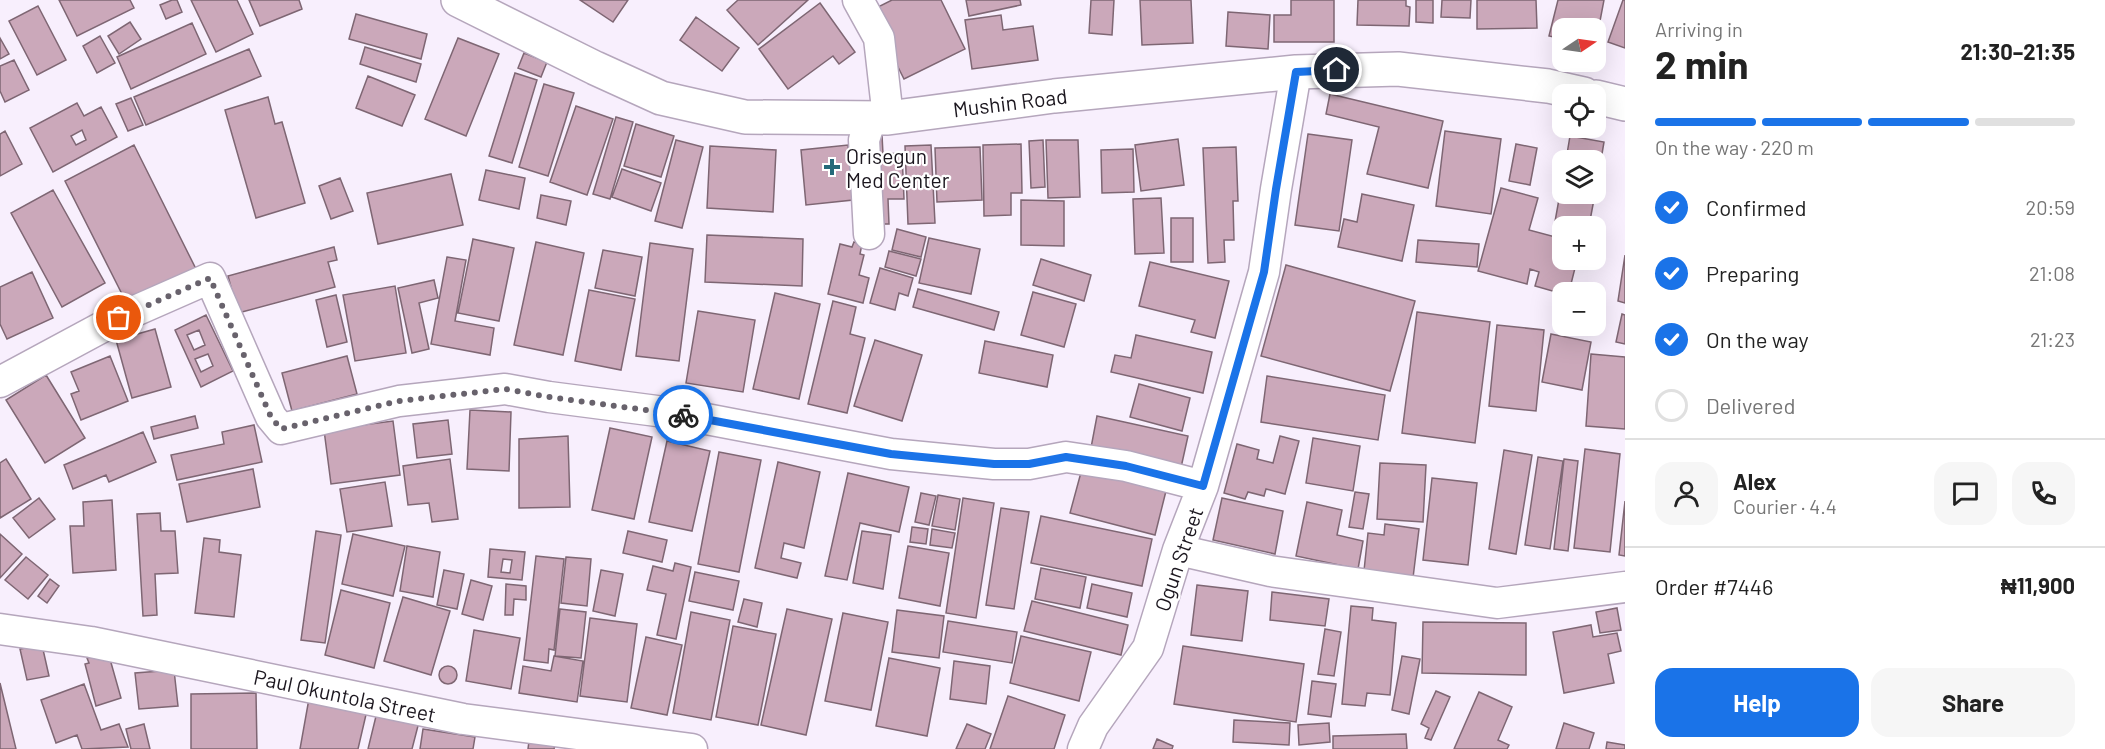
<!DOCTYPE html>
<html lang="en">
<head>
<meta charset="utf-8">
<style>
	:root { --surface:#fff; --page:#f6f6f6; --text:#222; --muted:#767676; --line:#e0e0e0; --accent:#1a73e8 }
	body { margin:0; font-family:Barlow,sans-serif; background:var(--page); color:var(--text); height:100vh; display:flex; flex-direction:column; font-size:22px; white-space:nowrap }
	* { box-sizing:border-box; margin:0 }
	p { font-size:20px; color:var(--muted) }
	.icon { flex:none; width:33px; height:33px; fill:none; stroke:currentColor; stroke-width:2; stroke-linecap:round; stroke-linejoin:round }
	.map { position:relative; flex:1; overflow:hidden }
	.details { display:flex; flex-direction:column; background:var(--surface); width:480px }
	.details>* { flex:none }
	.needle { width:39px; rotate:77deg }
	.buttons { position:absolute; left:1552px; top:18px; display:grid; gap:12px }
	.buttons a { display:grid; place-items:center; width:54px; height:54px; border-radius:12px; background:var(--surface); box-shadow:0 6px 24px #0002; font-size:30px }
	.pin { position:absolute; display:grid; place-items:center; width:51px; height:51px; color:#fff; margin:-26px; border:3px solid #fff; border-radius:50%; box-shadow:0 2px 6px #0007 }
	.courier { position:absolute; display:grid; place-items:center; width:60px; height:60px; margin:-30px; border:4px solid #1a73e8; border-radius:50%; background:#fff; color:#222; box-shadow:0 2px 8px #0007 }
	.headline em { font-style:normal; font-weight:700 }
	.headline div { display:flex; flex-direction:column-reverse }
	.headline { display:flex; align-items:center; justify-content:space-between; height:102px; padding:0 30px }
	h1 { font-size:39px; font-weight:700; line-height:45px }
	.bar { display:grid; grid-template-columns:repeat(4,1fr); gap:9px 6px; align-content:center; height:72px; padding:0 30px }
	.bar i { height:8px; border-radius:4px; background:var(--line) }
	.bar .active { background:var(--accent) }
	.bar p { grid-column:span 4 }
	.line { display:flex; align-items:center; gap:15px; padding:0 30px; border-top:2px solid var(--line) }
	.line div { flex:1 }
	.round { display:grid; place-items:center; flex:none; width:63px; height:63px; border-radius:18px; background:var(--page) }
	ol { padding:0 30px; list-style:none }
	li { display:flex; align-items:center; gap:18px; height:66px }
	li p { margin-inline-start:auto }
	li .icon { padding:6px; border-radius:50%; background:var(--accent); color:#fff; stroke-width:4 }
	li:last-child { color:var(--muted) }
	li i { width:33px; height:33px; border:3px solid var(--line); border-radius:50% }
	.cta { display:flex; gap:12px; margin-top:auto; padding:12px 30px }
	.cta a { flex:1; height:69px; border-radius:18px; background:var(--accent); color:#fff; font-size:24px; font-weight:700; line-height:69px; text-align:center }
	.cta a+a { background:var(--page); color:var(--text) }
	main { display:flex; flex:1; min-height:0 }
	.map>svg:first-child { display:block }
	.building { fill:#cba8ba; stroke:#7e6673; stroke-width:1.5; fill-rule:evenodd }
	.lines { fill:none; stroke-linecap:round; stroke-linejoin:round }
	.minor-casing { stroke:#b5a6bc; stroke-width:33 }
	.major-casing { stroke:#b5a6bc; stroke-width:36 }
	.minor { stroke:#fff; stroke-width:30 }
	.major { stroke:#fff; stroke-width:33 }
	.done { stroke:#68626c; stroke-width:6; stroke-dasharray:0 10.8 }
	.route { stroke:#1a73e8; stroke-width:8 }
	.poi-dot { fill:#246979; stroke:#fff; stroke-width:2 }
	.labels { text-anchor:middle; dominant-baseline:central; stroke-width:4.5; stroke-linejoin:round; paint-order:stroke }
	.street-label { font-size:21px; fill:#1b161e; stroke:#fff }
	.poi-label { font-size:21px; fill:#1b161e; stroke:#fff; text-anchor:start }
</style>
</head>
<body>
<main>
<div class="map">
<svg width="1625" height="749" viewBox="0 0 1625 749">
	<rect width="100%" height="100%" fill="#f8effd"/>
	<path class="building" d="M59,0H130L134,8L77,36Z
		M172,0H177L182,12L166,19L160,5Z
		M191,0H237L253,34L216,52Z
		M249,0H299L302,9L260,26Z
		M580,0H628L613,22Z
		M738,0H808L758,45L727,10Z
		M892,0H941L965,49L904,79L870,11Z
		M966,0H1020L1021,5L969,16Z
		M1091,0H1114L1112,35L1089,33Z
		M1140,0H1191L1193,43L1142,45Z
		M1291,0H1334V42H1274V15H1291Z
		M1358,0H1406V6L1410,7L1409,26L1357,25Z
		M1416,0H1433V23L1416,22Z
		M1442,0H1471L1470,18L1441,17Z
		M1477,0H1536L1537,28L1477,29Z
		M1558,0H1604L1596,42V28H1563V39L1549,36Z
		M1623,0H1625V48L1608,42Z
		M820,3L855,52L839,64L833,56L788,89L759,49Z
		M38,6L66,60L37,75L9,21Z
		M1228,12L1270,15L1268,49L1226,46Z
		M356,14L427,34L421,59L349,39Z
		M1001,15L1003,30L1033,26L1038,60L972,69L965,20Z
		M696,17L739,48L722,71L680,40Z
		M130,22L141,39L119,54L108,36Z
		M192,23L206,54L131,89L117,57Z
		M100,36L115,63L97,73L83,46Z
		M0,38L9,54L0,59Z
		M458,38L499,54L466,136L425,119Z
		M365,47L421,64L416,82L360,64Z
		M249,49L261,76L146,125L134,97Z
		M524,53L547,62L541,77L518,68Z
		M14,60L29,90L5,102L0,91V66Z
		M515,73L537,80L512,163L489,156Z
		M368,76L415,95L402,126L356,108Z
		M544,84L574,93L548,176L519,167Z
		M1330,94L1443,121L1428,188L1367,174L1379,127L1326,114Z
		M268,97L275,124L282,122L305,203L256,218L225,110Z
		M131,98L143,125L128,131L116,104Z
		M77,103L84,116L101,107L117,137L53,172L30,128ZM82,130L86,140L76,145L71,136Z
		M576,106L613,119L587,195L550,182Z
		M616,117L633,122L610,199L593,194Z
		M636,124L674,136L661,177L624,166Z
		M5,131L22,164L0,176V134Z
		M1445,131L1501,139L1491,214L1436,206Z
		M1308,134L1352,140L1339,231L1295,225Z
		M882,135L883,154L902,153L904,199H888L889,224H877L869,136Z
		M1570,136L1604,142L1596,189V160H1566Z
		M1178,139L1184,185L1141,191L1135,145Z
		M676,140L703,147L682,228L655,221Z
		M1043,140L1045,187L1031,188L1029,141Z
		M1046,140H1078L1080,197L1048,198Z
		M1021,144L1022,193H1011V215L984,216L983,145Z
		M1516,144L1537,148L1530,185L1509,181Z
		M134,145L196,269L127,304L65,181Z
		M848,145L853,200L806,205L801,150Z
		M931,145L935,223L908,224L905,146Z
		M710,146L776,150L773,212L707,208Z
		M980,147L982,200L937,202L935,148Z
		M1236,147L1238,201H1233L1234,240H1224L1225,262L1208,263L1203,148Z
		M1133,149L1134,192L1102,193L1101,150Z
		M622,169L661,183L651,211L612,197Z
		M486,170L525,178L519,209L479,200Z
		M451,174L463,225L378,244L367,193Z
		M1563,177V194H1595L1589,226H1563V228L1554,227Z
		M340,178L353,211L331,219L319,186Z
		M1501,188L1538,198L1529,230L1563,239V260H1577L1569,292L1563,294L1535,286L1539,272L1530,269L1527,284L1478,271Z
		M53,190L105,283L62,307L11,213Z
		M1362,194L1414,205L1402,261L1338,247L1344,219L1357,222Z
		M541,195L571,201L566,225L537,218Z
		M1161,198L1164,253L1135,254L1133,199Z
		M1021,200L1064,201V246L1021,245Z
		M1171,218H1193V262H1171Z
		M897,229L926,237L921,257L892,250Z
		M707,235L803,239L802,286L705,282Z
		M929,238L980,249L971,294L919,283Z
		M473,239L514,248L499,321L458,313Z
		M1418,240L1479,244L1477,267L1416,262Z
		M536,242L584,253L563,355L514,345Z
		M854,242L862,244L860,254L864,255L859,275L869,278L863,303L828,294L840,244L852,247Z
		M650,243L693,249L679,361L636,356Z
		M334,247L337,260L328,262L335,287L238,313L228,276Z
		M603,250L642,257L635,296L595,288Z
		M889,251L921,259L916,276L885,267Z
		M1625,255V303L1618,301Z
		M447,257L466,260L455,321L494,328L490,355L431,344Z
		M1041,259L1091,275L1084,301L1033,285Z
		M1150,262L1229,281L1215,338L1191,332L1195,320L1139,306Z
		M1286,265L1415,301L1390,391L1261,356Z
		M880,268L913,278L908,296L899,293L895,310L870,303Z
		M32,272L53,318L7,339L0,324V287Z
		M434,280L438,298L419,303L429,349L412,353L398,288Z
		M395,286L406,353L355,361L343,295Z
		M918,289L999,312L994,330L913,307Z
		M589,290L635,299L621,370L575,361Z
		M1033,292L1076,304L1064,347L1021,335Z
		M775,293L820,304L799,399L753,389Z
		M336,295L347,342L327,347L316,300Z
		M833,301L856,307L850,334L865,338L847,413L808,404Z
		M698,311L755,320L743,392L686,383Z
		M1417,312L1490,322L1475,443L1402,433Z
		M1622,314L1625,315V344L1616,342Z
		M206,315L233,371L201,387L175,330ZM199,330L205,345L194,350L187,335ZM208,354L213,366L201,372L195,359Z
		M1497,325L1544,330L1536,411L1489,406Z
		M155,329L171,387L132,398L116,340Z
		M1551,334L1591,342L1582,390L1542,382Z
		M1136,335L1212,352L1203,393L1111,372L1115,355L1131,358Z
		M875,340L922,355L902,421L854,406Z
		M985,341L1053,355L1047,387L979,373Z
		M1591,354L1625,357V429L1586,426Z
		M110,356L128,401L81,420L71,394L79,391L71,372Z
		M347,356L357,394L292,411L282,373Z
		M46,375L85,438L45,463L6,400Z
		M1267,376L1385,395L1378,440L1261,422Z
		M1139,384L1190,398L1182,431L1130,417Z
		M470,410L511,412L509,471L467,469Z
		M195,416L198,428L154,439L151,427Z
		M1097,416L1188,436L1180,472L1090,453Z
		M448,420L452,454L417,458L413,424Z
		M393,421L400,475L331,484L324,430Z
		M254,425L262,462L177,480L171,455L224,444L222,432Z
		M610,428L652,437L634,519L592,510Z
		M143,432L156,462L109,482L106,475L73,489L64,465Z
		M568,436L570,507L519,508V439Z
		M1280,436L1299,441L1285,494L1266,489L1264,496L1248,492L1245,499L1224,493L1237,444L1259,450L1257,459L1273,463Z
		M1313,438L1360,446L1353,491L1306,483Z
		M667,441L710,451L692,531L649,522Z
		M1585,449L1620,454L1610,552L1574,548Z
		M1504,450L1532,455L1516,554L1489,549Z
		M719,452L761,460L739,572L698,564Z
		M1538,457L1563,461L1550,549L1525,545Z
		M6,459L31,499L0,518V463Z
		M450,459L458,519L432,522L429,503L408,505L403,466Z
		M1564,459L1578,461L1568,551L1554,549Z
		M778,462L820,472L804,548L784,543L781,558L801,563L797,578L755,568Z
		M1380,463L1426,465L1423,522L1377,519Z
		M1083,465L1167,487L1155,535L1070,513Z
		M253,469L260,507L187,522L179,484Z
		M848,473L909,487L899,532L860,523L847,580L825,576Z
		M1432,478L1477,483L1468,565L1423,560Z
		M385,482L392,526L347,532L340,489Z
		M1355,492L1369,494L1363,529L1349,527Z
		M921,493L936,496L929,525L915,522Z
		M938,495L960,499L955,530L932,526Z
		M39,498L55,519L29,538L13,518Z
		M963,498L994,503L976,618L946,613Z
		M1222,498L1283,511L1275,554L1213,540Z
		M112,500L116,570L73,573L70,526H84L83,502Z
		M1625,501V556L1619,555Z
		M1307,502L1342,510L1337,535L1363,541L1358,569L1296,556Z
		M1001,508L1029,512L1014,609L986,605Z
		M160,513L161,531H175L178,573L155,574L157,615L143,616L137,514Z
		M1041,516L1152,539L1142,586L1031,563Z
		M1385,524L1419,529L1412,586L1363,580L1368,533L1384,535Z
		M912,527L928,529L926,544L910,542Z
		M932,529L955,533L952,548L930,545Z
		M316,531L341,535L325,643L301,640Z
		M628,531L667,540L662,562L623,553Z
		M862,531L891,535L883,589L853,583Z
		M0,534L22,554L0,578Z
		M353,534L405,546L393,596L342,584Z
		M204,538L220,540L219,552L241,555L234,617L195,613Z
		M407,546L440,552L433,597L400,591Z
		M908,546L949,553L940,606L899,598Z
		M490,549L525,552L522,580L488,577ZM503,559L512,560L510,573L501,572Z
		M536,556L564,559L554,650L549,649L548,663L524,660Z
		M26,557L48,575L28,599L5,580Z
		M566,557L591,559L587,606L561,603Z
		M675,563L691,567L676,639L657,635L666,594L647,590L653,566L673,571Z
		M1041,568L1086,577L1080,608L1035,599Z
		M444,570L464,574L457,609L437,605Z
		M601,570L623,574L615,616L593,611Z
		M695,572L739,581L733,610L689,601Z
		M50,579L59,586L47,603L38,596Z
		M471,580L492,586L483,620L462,614Z
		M506,584L526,586V600L514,599L513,615H505Z
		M1092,584L1132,593L1127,617L1087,608Z
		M1197,585L1248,591L1242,641L1191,635Z
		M341,590L390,603L374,668L325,655Z
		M1272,592L1329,599L1325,626L1270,620Z
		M403,597L450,611L431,675L384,661Z
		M744,599L762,603L757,627L738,622Z
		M1032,601L1128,625L1121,655L1024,631Z
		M1351,606L1373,608L1372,620L1396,623L1390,695L1367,693L1365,706L1342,704Z
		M1617,608L1621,630L1600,633L1596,612Z
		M560,609L586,612L581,658L555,656Z
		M787,609L832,619L806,735L761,725Z
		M897,610L944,616L939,658L892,652Z
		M691,612L730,620L711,720L673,713Z
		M843,613L888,622L871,710L825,701Z
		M590,618L637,624L627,702L580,696Z
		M948,621L1017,632L1012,663L943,652Z
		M1423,622L1526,623V675L1422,673Z
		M1591,625L1593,637L1617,633L1621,651L1608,654L1614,683L1564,693L1553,632Z
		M733,626L776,634L758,725L716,717Z
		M1325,629L1341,632L1334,676L1318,674Z
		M474,630L520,638L511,689L466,681Z
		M1021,636L1091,652L1079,701L1010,683Z
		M646,637L682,645L667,715L631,708Z
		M42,645L49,676L27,680L20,649Z
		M1183,646L1304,664L1296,722L1174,704Z
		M108,652L121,698L96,706L85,664L89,663L87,658Z
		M554,656L583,661L577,702L519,693L523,666L551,671Z
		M1402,656L1420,659L1409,714L1392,710Z
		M889,658L940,668L927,736L876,726Z
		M954,661L990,666L986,704L950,699Z
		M439 675a9 9 0 1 1 18 0a9 9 0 1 1-18 0Z
		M174,670L178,706L139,709L135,673Z
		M1312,681L1336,684L1331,717L1308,714Z
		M0,683L16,749H0Z
		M84,684L101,730L119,724L128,747L82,749L77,735L56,743L41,700Z
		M1436,691L1450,697L1431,740L1425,738L1429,728L1421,724Z
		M1479,692L1512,707L1498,740L1509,745L1507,749H1454Z
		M256,693L257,749H191V694Z
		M310,693L368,706L358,749H300Z
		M1008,696L1065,715L1054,749H990Z
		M378,708L420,718L412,749H368Z
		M1234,720L1290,723L1289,745L1233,742Z
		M1329,723L1330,742L1299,745L1298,725Z
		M1564,723L1594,733L1589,749H1556Z
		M144,724L150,749H131L126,729Z
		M967,724L991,734L985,749H956Z
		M423,729L475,737L473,749H420Z
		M1406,734L1407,749H1333V736Z
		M1157,739L1173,746L1172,749H1153Z
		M529,741L555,745L554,749H528Z
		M1607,742L1625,745V749H1606Z"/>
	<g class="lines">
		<defs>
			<path id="minor" d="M858,0L879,38L888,118
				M869,234L864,140L871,118
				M0,382L119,318L210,278L271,417L281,429L399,401L505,389L549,397L680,414L891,454L994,464H1029L1066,457L1126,466L1203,486
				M1178,550L1270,571L1497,603L1625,587
				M0,629L91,642L463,719L692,749
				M1083,749L1093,726L1148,648L1178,550L1203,486L1264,272L1276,189L1296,72"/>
			<path id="major" d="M458,0L595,68L661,98L745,117L888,118L1054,96L1296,72L1398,69L1548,86L1584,94
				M1596,97L1625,104"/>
		</defs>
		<use href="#minor" class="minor-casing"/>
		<use href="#major" class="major-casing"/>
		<use href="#minor" class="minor"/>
		<use href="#major" class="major"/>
	</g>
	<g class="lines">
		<path class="done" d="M119,318L210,278L271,417L281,429L399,401L505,389L549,397L683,415"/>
		<path class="route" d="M683,415L891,454L994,464H1029L1066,457L1126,466L1203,486L1264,272L1276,189L1296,72L1337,70"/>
	</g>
	<path class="poi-dot" d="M829 158h6v6h6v6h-6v6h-6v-6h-6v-6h6z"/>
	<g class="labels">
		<g class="street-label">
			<text transform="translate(1010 102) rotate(-7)">Mushin Road</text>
			<text transform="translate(1178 559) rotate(-71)">Ogun Street</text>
			<text transform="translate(345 695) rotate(12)">Paul Okuntola Street</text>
		</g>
		<g class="poi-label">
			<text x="846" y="155">Orisegun<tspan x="846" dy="24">Med Center</tspan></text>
		</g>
	</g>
</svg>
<div class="buttons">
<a><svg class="needle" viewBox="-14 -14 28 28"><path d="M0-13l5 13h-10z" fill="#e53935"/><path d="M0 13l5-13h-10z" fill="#767676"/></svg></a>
<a><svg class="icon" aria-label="locate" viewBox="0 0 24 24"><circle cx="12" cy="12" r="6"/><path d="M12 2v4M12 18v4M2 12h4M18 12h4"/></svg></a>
<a><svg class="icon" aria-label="layers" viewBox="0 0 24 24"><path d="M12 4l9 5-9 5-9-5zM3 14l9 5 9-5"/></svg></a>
<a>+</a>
<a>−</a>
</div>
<div class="pin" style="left:119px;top:318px;background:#ea580c"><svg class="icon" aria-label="bag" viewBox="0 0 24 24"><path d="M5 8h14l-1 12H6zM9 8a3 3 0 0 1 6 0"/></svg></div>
<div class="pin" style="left:1337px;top:70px;background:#1f2937"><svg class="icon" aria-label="home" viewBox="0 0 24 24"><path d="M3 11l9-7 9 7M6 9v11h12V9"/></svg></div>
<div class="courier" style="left:683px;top:415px"><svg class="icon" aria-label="bike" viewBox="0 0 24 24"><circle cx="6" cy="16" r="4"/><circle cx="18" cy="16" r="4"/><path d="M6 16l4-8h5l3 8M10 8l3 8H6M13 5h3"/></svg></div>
</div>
<section class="details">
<div class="headline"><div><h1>2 min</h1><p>Arriving in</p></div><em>21:30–21:35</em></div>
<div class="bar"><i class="active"></i><i class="active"></i><i class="active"></i><i></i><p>On the way · 220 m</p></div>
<ol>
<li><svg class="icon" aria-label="check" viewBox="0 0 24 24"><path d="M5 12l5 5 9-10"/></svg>Confirmed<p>20:59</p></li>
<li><svg class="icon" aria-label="check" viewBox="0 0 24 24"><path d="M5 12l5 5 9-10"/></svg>Preparing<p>21:08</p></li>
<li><svg class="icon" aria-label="check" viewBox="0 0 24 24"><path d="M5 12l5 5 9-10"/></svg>On the way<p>21:23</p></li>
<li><i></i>Delivered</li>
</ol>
<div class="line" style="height:108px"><a class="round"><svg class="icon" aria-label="person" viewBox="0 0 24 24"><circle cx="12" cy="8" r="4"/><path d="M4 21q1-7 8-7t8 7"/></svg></a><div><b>Alex</b><p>Courier · 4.4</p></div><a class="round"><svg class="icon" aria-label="chat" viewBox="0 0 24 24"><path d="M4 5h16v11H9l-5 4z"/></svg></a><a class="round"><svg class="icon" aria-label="phone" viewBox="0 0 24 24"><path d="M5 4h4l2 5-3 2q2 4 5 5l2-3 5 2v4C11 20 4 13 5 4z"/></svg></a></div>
<div class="line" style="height:78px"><div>Order #7446</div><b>₦11,900</b></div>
<div class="cta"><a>Help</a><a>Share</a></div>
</section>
</main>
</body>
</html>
